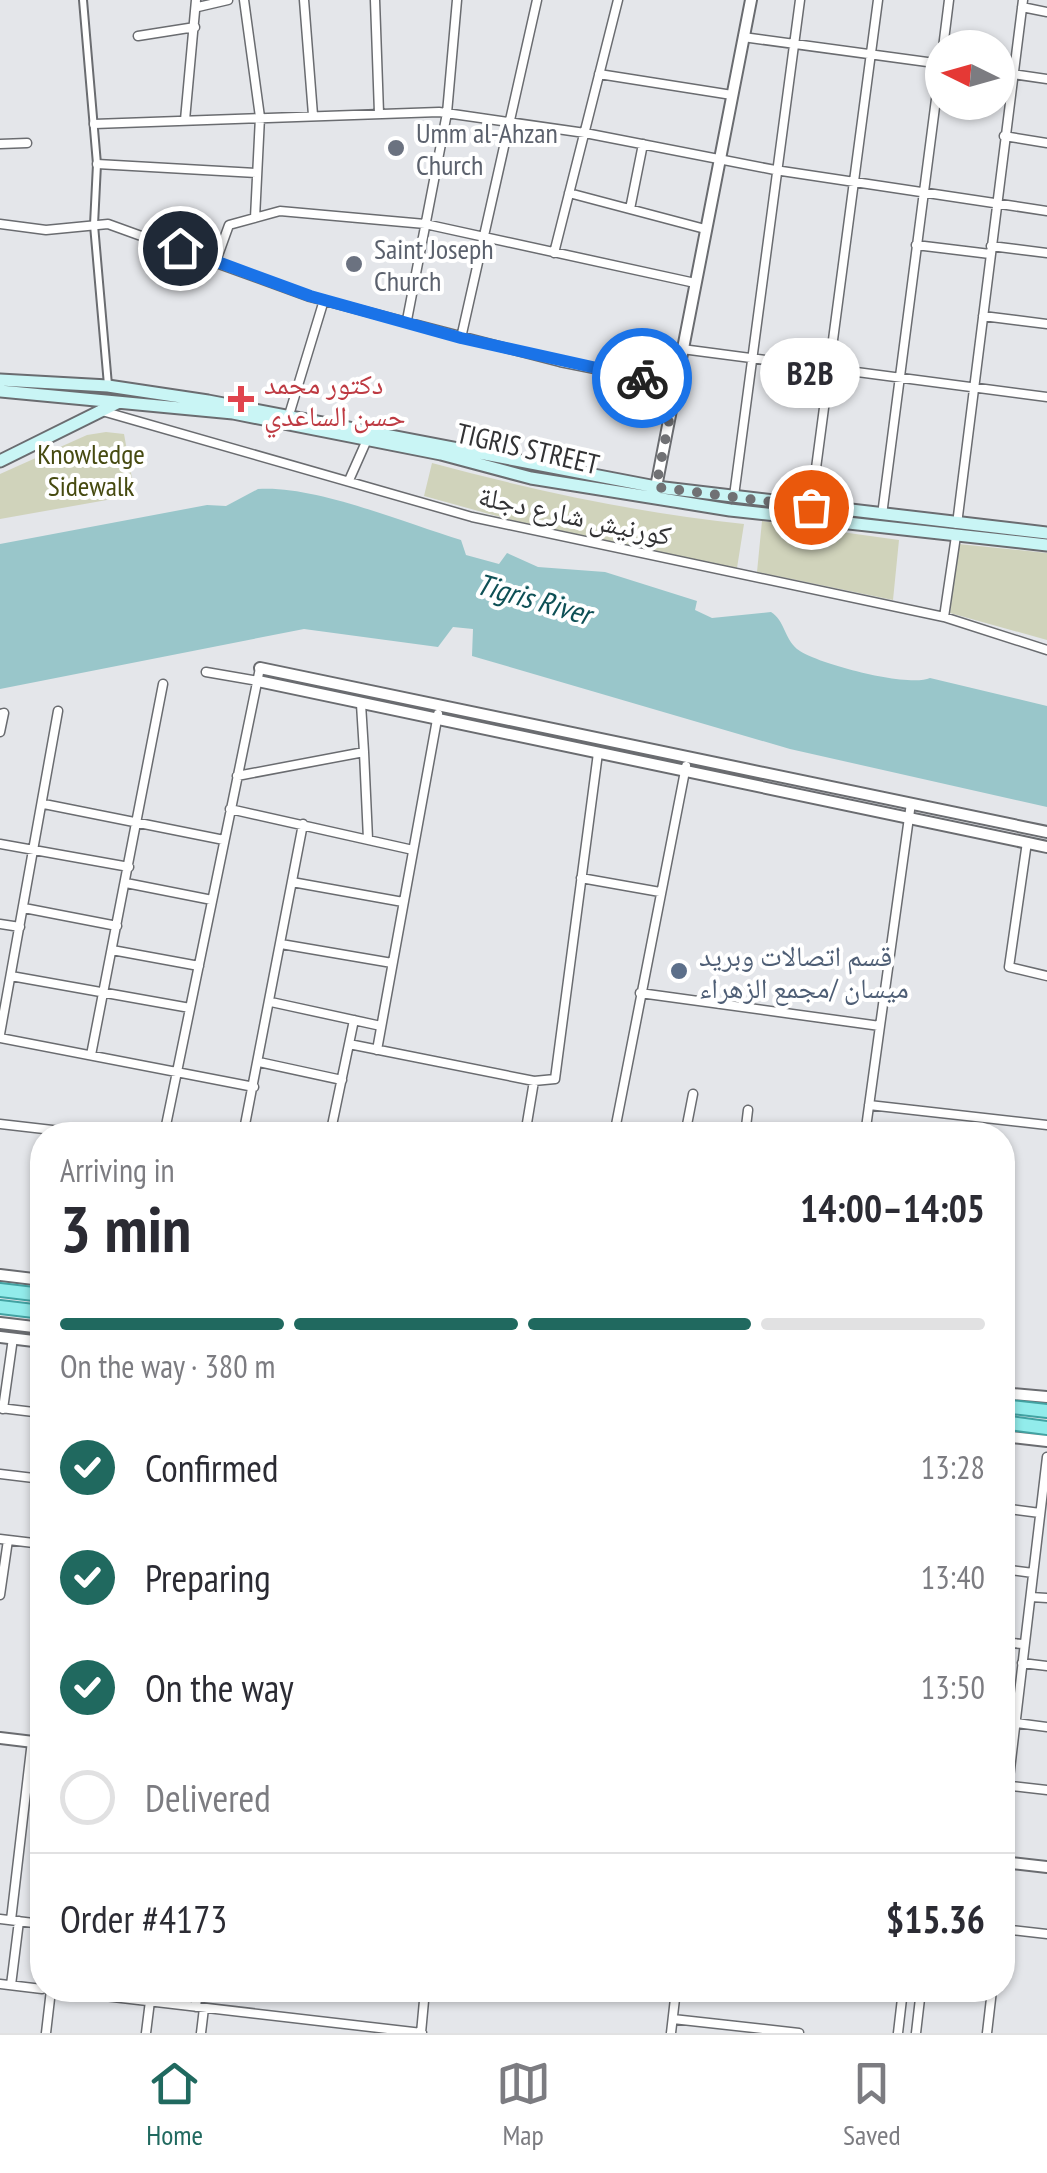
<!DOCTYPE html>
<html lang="en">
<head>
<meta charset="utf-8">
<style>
	:root { --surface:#fff; --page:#f2f2f3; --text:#2b2b33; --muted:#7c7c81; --line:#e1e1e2; --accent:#20695f }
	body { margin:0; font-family:"PT Sans Narrow","Noto Naskh Arabic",sans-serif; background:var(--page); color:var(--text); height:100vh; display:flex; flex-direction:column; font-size:38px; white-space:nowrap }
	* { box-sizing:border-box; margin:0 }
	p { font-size:32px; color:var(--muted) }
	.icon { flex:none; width:55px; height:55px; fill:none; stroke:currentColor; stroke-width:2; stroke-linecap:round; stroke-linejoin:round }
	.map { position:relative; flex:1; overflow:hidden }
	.panel { position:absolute; left:30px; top:1122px; width:985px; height:880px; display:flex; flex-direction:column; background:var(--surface); border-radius:40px; box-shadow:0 2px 8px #0004 }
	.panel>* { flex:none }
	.needle { width:65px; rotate:275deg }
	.tools { position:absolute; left:925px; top:30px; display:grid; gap:20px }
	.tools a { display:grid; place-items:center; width:90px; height:90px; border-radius:50%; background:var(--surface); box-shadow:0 2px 8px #0004; font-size:50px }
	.pin { position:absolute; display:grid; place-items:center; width:85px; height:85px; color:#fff; margin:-42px; border:5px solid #fff; border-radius:50%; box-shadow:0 2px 10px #0007 }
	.courier { position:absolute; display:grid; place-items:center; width:100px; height:100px; margin:-50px; border:8px solid #1a73e8; border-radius:50%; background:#fff; color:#222; box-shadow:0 2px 12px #0007 }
	.bubble { position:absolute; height:70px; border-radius:35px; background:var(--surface); box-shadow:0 2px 8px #0004; font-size:32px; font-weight:700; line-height:70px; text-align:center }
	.summary em { font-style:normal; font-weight:700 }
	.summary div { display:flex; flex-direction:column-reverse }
	.summary { display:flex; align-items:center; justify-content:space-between; height:170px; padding:0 30px }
	h1 { font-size:65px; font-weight:700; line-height:75px }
	.bar { display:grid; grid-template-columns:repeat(4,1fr); gap:15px 10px; align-content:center; height:120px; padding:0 30px }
	.bar i { height:12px; border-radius:8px; background:var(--line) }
	.bar .on { background:var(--accent) }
	.bar p { grid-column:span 4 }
	.line { display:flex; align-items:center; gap:25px; padding:0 30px; border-top:2px solid var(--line) }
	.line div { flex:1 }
	ol { padding:0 30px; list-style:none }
	li { display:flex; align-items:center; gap:30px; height:110px }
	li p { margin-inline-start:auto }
	li .icon { padding:10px; border-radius:50%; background:var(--accent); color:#fff; stroke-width:4 }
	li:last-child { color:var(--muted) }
	li i { width:55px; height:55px; border:5px solid var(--line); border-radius:50% }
	.dock { display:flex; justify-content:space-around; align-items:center; height:140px; border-top:2px solid var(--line); background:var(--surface); font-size:28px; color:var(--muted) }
	.dock a { display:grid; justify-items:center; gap:5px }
	.dock .on { color:var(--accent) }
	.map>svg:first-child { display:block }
	.green { fill:#d0d3bb }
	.water { fill:#99c6ca }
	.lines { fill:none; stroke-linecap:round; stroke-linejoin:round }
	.pedestrian-casing { stroke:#6a6c70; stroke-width:10 }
	.minor-casing { stroke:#6a6c70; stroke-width:11 }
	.tertiary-casing { stroke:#6a6c70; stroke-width:14 }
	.secondary-casing { stroke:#6a6c70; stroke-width:15 }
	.primary-casing { stroke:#42a2a2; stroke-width:16 }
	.pedestrian { stroke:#fff; stroke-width:6 }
	.minor { stroke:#fff; stroke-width:8 }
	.tertiary { stroke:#fff; stroke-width:10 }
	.secondary { stroke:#c9f5f5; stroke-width:11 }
	.primary { stroke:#92eceb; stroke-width:12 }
	.done { stroke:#707174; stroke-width:10; stroke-dasharray:0 18 }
	.route { stroke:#1a73e8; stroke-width:12 }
	.worship-dot { fill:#6b7280; stroke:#fff; stroke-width:4 }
	.health-dot { fill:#e0444e; stroke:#fff; stroke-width:4 }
	.service-dot { fill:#5c6f8a; stroke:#fff; stroke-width:4 }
	.labels { text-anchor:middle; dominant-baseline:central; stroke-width:8; stroke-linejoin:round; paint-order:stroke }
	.worship-label { font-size:28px; fill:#5b616d; stroke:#fff; text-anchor:start }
	.health-label { font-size:28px; fill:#be3a42; stroke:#fff; text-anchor:start }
	.street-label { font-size:28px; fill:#323234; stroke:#fff }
	.park-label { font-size:28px; fill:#464a10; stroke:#fff }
	.service-label { font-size:28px; fill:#4e5e75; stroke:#fff; text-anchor:start }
	.water-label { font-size:30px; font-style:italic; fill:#0e5055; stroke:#fff }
</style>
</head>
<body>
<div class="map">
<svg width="1047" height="2033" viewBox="0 0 1047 2033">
	<rect width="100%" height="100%" fill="#e4e6ea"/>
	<path class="green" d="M106,432L124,434L135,495L0,519V474L87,435Z
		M432,463C536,491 638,513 744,524L737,568L515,521L424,496Z
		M762,521L899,540L893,600L757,572Z
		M958,544L1047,553V640L950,613Z"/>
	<path class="water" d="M258,489C315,485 405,523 461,540L466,555L499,564L507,553L538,567L605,572L697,601L695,610L712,618L771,612C785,621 784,638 797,649C814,663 908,688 930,678L1047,706V807L790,749L472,656L473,629L453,627L438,647L304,629L0,689V544L207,505L226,506Z"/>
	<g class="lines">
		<defs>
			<path id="pedestrian" d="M83,0L97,164L94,225L108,385"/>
			<path id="minor" d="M244,0L260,117L255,218
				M304,0L313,115
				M375,0L379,113
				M198,7L228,0
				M1022,7L1047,12
				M138,36L195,27
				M743,37L942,64
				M943,48L949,0
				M998,72L1047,79
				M599,74L732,95
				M185,120L196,0
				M94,124L439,112L585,133L775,170L1047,211
				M1004,136L1047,143
				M0,144L27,143
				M97,164L257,173
				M569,193L705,229
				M630,209L643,144
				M0,224L46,230L108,224L310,297L560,362L675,385
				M916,245L990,254
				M991,246L1047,253
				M554,253L618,0
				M216,261L229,225L280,211L425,224L695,283
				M983,316L1047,324
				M407,320L447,113L457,0
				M461,338L537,0
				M682,349L1047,397
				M102,411L472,517L944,617L1047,650
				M289,415L324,300
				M350,478L366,442
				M734,496L800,0
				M811,506L878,0
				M882,515L942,53
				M957,524L1023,0
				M944,617L956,536
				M206,672L258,681
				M0,714L4,713L0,732
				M364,752L368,839
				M237,776L364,752L361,704
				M44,804L224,840
				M230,809L413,850
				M1027,842L1009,967L1047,976
				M0,844L129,867
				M581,878L660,892
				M292,882L403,902
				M126,883L212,900
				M24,908L117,926
				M0,924L20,927
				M281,944L392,963
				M112,950L199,966
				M11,976L190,1008
				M640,993L880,1026L911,803
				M271,1002L381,1026
				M0,1034L58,711
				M0,1038L254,1087
				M349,1044L534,1081L555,1079L598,753
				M377,1050L438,714
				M91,1055L163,684
				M259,1062L342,1080
				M869,1105L1047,1125
				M0,1124L96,1135
				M164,1135L260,668
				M243,1135L303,824
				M330,1135L354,1020
				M525,1135L534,1081
				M614,1135L686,766
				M685,1135L693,1094
				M745,1135L748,1110
				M865,1135L880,1026
				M0,1408L42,1413
				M3,1409L13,1338
				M0,1474L42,1479
				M1002,1508L1040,1513
				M0,1539L42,1544
				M1002,1569L1033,1573
				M0,1595L8,1540
				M1031,1597L1047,1598
				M1002,1642L1022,1644
				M1022,1663L1047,1666
				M1016,1723L1047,1727
				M1002,1785L1047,1790
				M1002,1837L1047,1457
				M0,1919L42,1924
				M11,1920L32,1741
				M1002,1929L1047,1934
				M0,1984L42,1989
				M11,1985L19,1921
				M53,1990L422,2033
				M196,2007L198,1990
				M673,2019L799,2033
				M46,2033L51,1990
				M146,2033L150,2001
				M201,2033L204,2008
				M421,2033L425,1990
				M671,2033L676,1990
				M898,2033L903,1990
				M916,2033L921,1990
				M987,2033L992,1990"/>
			<path id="tertiary" d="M656,487L751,0
				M260,668L1047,832
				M258,681L1047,847
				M0,1275L42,1280
				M0,1323L42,1328
				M0,1337L42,1342
				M1002,1393L1047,1397
				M1002,1436L1047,1441
				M0,1738L42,1743
				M1002,1862L1047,1867"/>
			<path id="secondary" d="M0,380L108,386L208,401L656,487L1047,533
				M0,391L233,413L441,454L531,478L730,510L1047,545
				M0,461L117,403"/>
			<path id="primary" d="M0,1290L42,1295
				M0,1307L42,1312
				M1002,1406L1047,1411
				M1002,1422L1047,1428"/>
		</defs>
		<use href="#pedestrian" class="pedestrian-casing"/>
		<use href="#minor" class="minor-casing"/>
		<use href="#tertiary" class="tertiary-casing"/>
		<use href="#secondary" class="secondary-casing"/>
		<use href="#primary" class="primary-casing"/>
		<use href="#pedestrian" class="pedestrian"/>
		<use href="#minor" class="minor"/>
		<use href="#tertiary" class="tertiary"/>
		<use href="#secondary" class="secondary"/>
		<use href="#primary" class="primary"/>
	</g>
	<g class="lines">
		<path class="done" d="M642,378L676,385L656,487L811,507"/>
		<path class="route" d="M180,248L310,296L461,338L642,378"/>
	</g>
	<g class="worship-dot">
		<circle cx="396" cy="148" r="10"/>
		<circle cx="354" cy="264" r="10"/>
	</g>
	<path class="health-dot" d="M236 384h10v10h10v10h-10v10h-10v-10h-10v-10h10z"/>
	<circle class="service-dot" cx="679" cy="971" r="10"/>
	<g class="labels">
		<g class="worship-label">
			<text x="416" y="132">Umm al-Ahzan<tspan x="416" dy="32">Church</tspan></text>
			<text x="374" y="248">Saint Joseph<tspan x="374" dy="32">Church</tspan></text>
		</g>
		<g class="health-label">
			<text x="264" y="383">دكتور محمد<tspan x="264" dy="32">حسن الساعدي</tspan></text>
		</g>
		<g class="street-label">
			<text transform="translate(528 448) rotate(13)">TIGRIS STREET</text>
			<text transform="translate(575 515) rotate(12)">كورنيش شارع دجلة</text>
		</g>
		<g class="park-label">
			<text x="91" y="453">Knowledge<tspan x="91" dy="32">Sidewalk</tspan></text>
		</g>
		<g class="service-label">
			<text x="699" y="955">قسم اتصالات وبريد<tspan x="699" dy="32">ميسان /مجمع الزهراء</tspan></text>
		</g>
		<g class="water-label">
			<text transform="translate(534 598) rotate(16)">Tigris River</text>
		</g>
	</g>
</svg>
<div class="tools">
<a><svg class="needle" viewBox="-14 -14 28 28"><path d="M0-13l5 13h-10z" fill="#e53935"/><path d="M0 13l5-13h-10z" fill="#7c7c81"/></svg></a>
</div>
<div class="pin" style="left:811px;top:507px;background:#ea580c"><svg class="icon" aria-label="bag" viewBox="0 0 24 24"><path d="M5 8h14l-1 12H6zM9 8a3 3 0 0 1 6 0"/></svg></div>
<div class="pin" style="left:180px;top:248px;background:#1f2937"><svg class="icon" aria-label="home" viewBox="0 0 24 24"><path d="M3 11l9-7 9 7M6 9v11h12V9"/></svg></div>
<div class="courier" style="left:642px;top:378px"><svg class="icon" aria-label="bike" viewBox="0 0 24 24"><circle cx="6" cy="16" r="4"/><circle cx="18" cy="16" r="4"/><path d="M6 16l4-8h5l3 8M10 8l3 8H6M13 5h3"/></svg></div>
<div class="bubble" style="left:760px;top:338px;width:100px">B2B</div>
<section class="panel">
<div class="summary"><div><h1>3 min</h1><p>Arriving in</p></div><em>14:00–14:05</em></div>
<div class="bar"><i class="on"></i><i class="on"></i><i class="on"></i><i></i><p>On the way · 380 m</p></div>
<ol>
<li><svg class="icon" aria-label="check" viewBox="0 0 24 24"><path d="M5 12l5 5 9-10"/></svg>Confirmed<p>13:28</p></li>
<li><svg class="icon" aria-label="check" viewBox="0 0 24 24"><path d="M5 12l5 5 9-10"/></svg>Preparing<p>13:40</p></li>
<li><svg class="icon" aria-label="check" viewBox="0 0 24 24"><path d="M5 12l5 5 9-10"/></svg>On the way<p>13:50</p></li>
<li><i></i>Delivered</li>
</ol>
<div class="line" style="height:130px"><div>Order #4173</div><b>$15.36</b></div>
</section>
</div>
<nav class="dock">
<a class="on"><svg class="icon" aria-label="home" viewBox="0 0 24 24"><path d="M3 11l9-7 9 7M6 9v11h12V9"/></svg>Home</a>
<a><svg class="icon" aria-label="map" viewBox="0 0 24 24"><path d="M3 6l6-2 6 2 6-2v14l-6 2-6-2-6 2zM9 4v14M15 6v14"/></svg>Map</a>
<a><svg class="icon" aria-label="saved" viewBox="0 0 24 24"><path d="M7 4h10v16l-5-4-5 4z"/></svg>Saved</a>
</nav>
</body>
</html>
